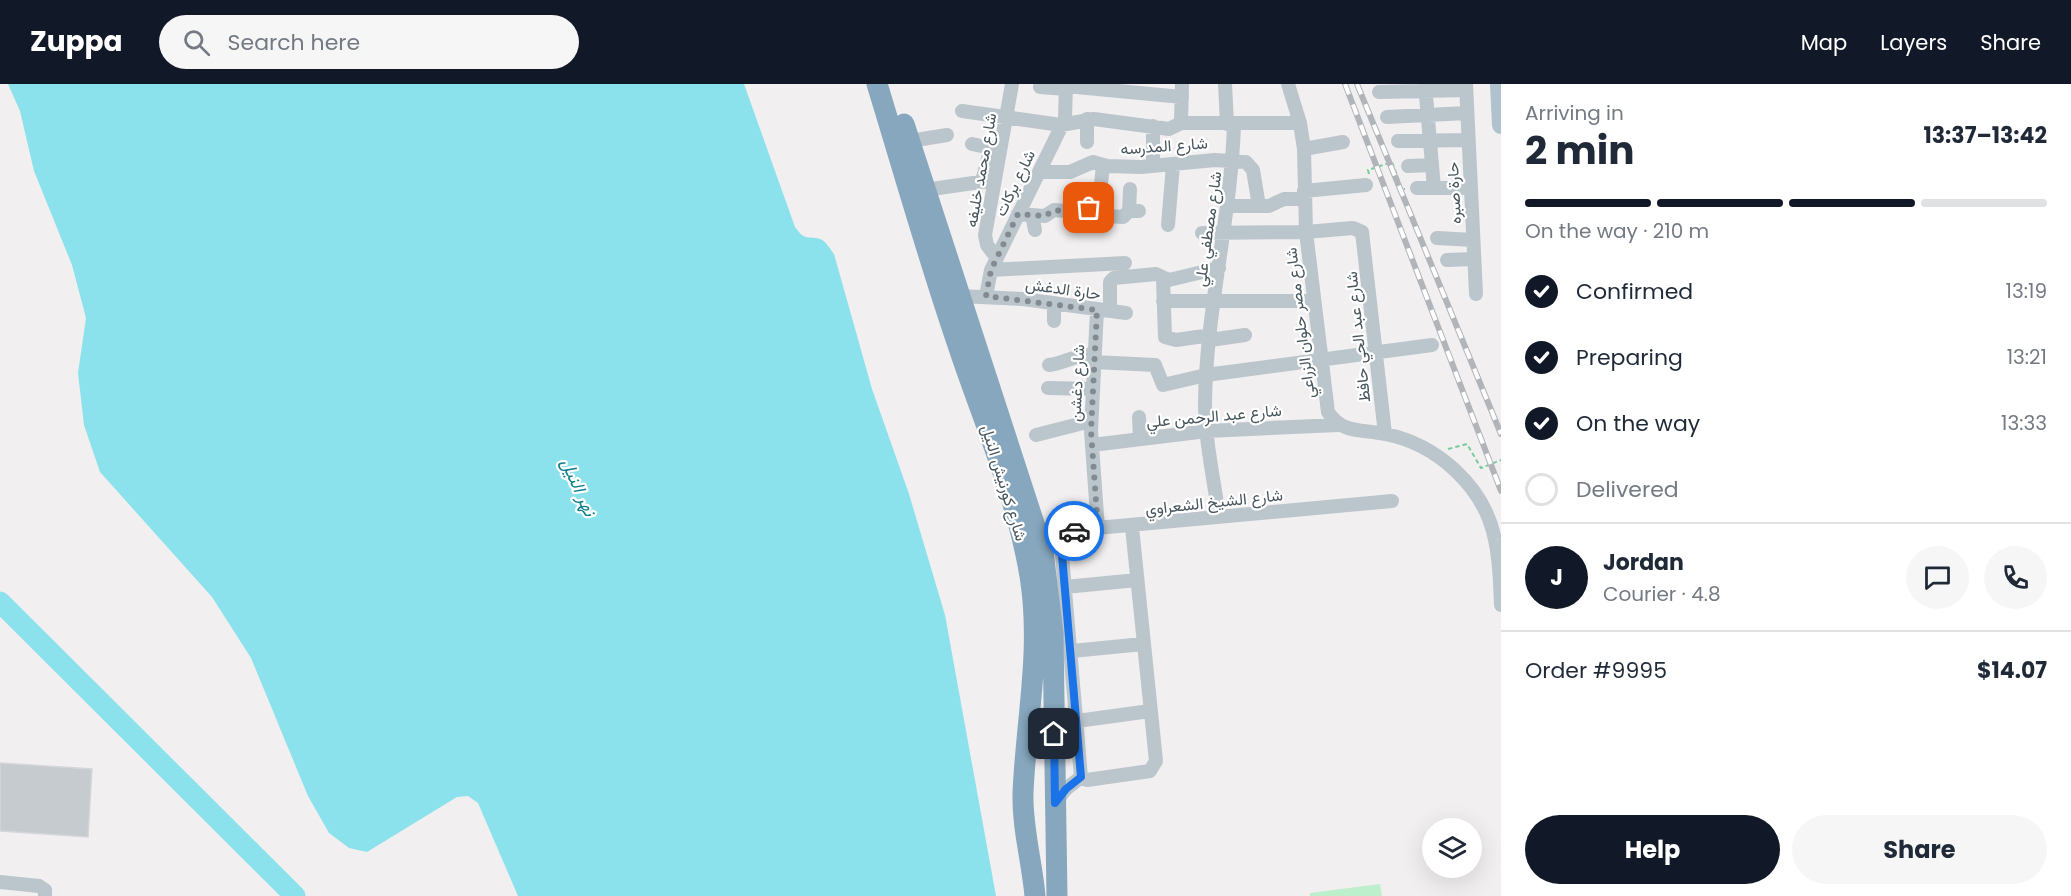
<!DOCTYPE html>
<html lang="en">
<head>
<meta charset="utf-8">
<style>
	:root { --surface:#fff; --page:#f6f6f7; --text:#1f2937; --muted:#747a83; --line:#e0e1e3; --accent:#111827 }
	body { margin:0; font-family:Poppins,Vazirmatn,sans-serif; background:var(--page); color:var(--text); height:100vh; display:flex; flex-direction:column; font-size:22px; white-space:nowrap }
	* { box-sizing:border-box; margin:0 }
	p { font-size:20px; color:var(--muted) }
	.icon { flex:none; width:33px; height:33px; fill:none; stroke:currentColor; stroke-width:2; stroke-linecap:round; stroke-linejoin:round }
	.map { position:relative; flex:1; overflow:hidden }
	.panel { display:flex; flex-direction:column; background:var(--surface); width:570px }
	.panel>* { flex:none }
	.controls { position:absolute; left:1422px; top:734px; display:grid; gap:12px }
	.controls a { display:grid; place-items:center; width:60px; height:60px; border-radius:50%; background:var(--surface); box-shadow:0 6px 24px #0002; font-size:30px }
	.pin { position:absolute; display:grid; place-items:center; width:51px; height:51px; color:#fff; margin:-26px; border-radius:12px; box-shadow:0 3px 9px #0006 }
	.courier { position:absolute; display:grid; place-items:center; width:60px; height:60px; margin:-30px; border:4px solid #1a73e8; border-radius:50%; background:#fff; color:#222; box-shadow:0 2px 8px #0007 }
	.head em { font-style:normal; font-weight:700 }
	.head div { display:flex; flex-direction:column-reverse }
	.head { display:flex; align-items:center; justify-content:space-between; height:102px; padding:0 24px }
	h1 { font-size:39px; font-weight:700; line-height:45px }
	.bar { display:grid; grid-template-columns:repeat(4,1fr); gap:9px 6px; align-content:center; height:72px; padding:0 24px }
	.bar i { height:8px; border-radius:4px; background:var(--line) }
	.bar .selected { background:var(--accent) }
	.bar p { grid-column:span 4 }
	.line { display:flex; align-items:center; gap:15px; padding:0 24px; border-top:2px solid var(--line) }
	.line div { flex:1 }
	.round { display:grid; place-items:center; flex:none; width:63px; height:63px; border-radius:32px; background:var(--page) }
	ol { padding:0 24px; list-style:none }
	li { display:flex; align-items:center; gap:18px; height:66px }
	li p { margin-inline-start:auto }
	li .icon { padding:6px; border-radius:50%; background:var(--accent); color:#fff; stroke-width:4 }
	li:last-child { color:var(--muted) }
	li i { width:33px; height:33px; border:3px solid var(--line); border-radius:50% }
	.primary-button { display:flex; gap:12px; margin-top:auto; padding:12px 24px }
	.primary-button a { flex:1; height:69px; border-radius:36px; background:var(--accent); color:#fff; font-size:24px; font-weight:700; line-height:69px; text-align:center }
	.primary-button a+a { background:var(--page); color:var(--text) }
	header { display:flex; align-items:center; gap:36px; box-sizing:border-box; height:84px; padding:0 30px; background:var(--accent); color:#fff }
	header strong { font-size:28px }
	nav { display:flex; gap:33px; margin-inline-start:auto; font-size:21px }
	.search { width:420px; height:54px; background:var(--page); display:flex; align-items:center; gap:15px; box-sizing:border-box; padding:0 21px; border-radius:33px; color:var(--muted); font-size:22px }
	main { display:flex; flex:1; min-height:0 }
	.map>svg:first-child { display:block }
	.green { fill:#beefcc }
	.water { fill:#8be2ec }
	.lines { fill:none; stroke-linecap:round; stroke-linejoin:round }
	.river { stroke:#8be2ec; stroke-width:21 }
	.building { fill:#c6cbcf; stroke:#d3d6db; stroke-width:1.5 }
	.path { stroke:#76cd99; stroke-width:2; stroke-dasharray:4.5 3; stroke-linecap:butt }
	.minor { stroke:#bbc5cc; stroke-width:14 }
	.major { stroke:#afc2ce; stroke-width:18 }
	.highway { stroke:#87a7be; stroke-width:21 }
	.rail-casing { stroke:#b1b5ba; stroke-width:6 }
	.rail { stroke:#fff; stroke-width:4; stroke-dasharray:11; stroke-linecap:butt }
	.done { stroke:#838b90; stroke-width:6; stroke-dasharray:0 10.8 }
	.route { stroke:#1a73e8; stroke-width:8 }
	.labels { text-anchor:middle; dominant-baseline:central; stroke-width:4.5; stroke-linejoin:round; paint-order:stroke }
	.street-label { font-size:16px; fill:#47555d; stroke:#fff }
	.water-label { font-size:18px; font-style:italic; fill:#0d7f8c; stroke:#fff }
</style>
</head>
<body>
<header>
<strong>Zuppa</strong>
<div class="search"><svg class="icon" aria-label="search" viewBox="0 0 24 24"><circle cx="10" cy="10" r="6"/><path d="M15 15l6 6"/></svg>Search here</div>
<nav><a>Map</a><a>Layers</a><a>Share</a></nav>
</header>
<main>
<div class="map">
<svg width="1501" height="812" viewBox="0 0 1501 812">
	<rect width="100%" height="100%" fill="#f2eff0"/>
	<path class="green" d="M1380,800L1382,812H1310V809Z"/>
	<path class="water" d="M8,0H744L795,143C806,158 806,151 820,155C826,157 830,165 834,170L872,305L909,410L945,531L996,812H518L478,719L468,712L457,713L367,768L349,764L329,749L308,712L251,574L212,513L100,388L84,341L78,289L86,234L72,181L34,87L20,27Z"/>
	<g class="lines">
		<path class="river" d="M0,518L295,812"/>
	</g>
	<path class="building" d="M0,679L92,685L88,753L0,747Z"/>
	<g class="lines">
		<path class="path" d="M1369,90L1368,86L1392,78L1402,105H1405
			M1448,365L1467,360L1481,384L1501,376"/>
		<path class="minor" d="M1225,0L1227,40
			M1288,0L1300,39L1304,65L1306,148L1328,328C1342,350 1362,345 1385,350C1437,360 1485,403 1495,456C1500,478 1500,499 1501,521
			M1425,0L1434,104
			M1466,0L1476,210
			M1066,2L1182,13
			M1040,3L1066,5
			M1379,8L1466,6
			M962,27L1061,41L1094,35L1169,45L1181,39
			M1387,33L1467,29
			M1181,39H1300
			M1181,39L1182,0
			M1153,42V82
			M910,57L947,51
			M1398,57L1468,56
			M1087,58V35
			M972,60L991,64L982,97
			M1304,65L1343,58
			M1408,82L1431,81
			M1039,88H1070L1093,78L1107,82L1141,83L1215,76L1246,78L1253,86L1259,122
			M1101,100L1103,81
			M1417,104H1470
			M925,106L994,96
			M1304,107L1366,101
			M1229,122H1269L1284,115H1305
			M1129,127L1130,105
			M1018,130L1045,132L1054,126L1075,128L1089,124L1097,125L1107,132L1123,133L1129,127H1139
			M1032,131L1035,146
			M1168,141L1173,81
			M1202,149L1306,148L1353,144L1362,148L1385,350
			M1437,154L1473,156
			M997,174L987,161L985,151L1012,0
			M1447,176L1474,175
			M991,186L1125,179
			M1163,194L1165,253L1176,256L1211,251
			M959,212L1023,215L1126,229
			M986,212L991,186L1065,35L1066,0
			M1163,217H1312
			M1097,226L1091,347L1098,445
			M1110,227V198L1114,194L1156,190L1169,196L1219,184
			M1054,237V221
			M1210,256L1245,251
			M1094,278L1155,281L1163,301L1206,291L1432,261
			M1049,281C1065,279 1079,269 1095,270
			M1048,304L1093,305
			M1139,333L1140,355
			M1036,351L1091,337
			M1092,361L1207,347L1338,341
			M1219,433C1214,396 1205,357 1205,319C1206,226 1231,134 1234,41
			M1053,448L1392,417
			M1060,448L1081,693L1087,696L1150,687L1156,677L1132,443
			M1065,503L1137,496
			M1072,567L1143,560
			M1077,637L1150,627
			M1055,719L1066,705L1081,693
			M0,798L39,802L45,806V812"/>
		<path class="major" d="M1499,0L1501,41"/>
		<path class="highway" d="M877,0C904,88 929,177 959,264C984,339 1017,413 1030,492C1042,566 1026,636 1023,709C1022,744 1032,777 1035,812
			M904,40L1043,467L1053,550L1057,812"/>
		<defs>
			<path id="rail" d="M1345,0L1501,407
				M1357,0L1501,350"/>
		</defs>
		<use href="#rail" class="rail-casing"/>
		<use href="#rail" class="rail"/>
	</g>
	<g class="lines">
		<path class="done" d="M1074,447L1098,445L1091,347L1097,226L986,212L991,186L1018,130L1045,132L1054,126L1075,128L1089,124"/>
		<path class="route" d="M1054,650L1055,719L1066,705L1081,693L1060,448L1074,447"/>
	</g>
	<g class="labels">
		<g class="street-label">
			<text transform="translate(1164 62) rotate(-4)">شارع المدرسه</text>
			<text transform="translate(981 86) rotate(-80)">شارع محمد خليفه</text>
			<text transform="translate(1015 99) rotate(-64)">شارع بركات</text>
			<text transform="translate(1454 109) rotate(-93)">حارة صبره</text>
			<text transform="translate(1208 145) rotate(-82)">شارع مصطفي علي</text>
			<text transform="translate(1063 205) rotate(8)">حارة الدغش</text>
			<text transform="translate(1300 239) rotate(-97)">شارع مصر حلوان الزراعي</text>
			<text transform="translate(1358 253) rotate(-96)">شارع عبد الحي حافظ</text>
			<text transform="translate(1077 299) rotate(-87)">شارع دغشن</text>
			<text transform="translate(1214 332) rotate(-5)">شارع عبد الرحمن علي</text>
			<text transform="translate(1004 399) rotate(73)">شارع كورنيش النيل</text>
			<text transform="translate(1214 418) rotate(-6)">شارع الشيخ الشعراوي</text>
		</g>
		<g class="water-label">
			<text transform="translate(579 403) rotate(66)">نهر النيل</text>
		</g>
	</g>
</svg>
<div class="controls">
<a><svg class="icon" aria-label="layers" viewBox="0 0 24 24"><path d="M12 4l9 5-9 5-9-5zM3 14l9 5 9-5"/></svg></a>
</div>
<div class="pin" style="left:1089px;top:124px;background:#ea580c"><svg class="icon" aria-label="bag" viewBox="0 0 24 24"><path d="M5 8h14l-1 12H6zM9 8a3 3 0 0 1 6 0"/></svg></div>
<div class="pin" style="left:1054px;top:650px;background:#1f2937"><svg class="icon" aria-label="home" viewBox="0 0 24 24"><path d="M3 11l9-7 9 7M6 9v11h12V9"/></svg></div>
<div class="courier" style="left:1074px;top:447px"><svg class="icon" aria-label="car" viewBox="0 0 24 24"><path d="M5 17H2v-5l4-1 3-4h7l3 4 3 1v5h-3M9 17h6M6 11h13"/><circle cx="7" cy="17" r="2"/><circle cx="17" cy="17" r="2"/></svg></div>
</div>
<section class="panel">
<div class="head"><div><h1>2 min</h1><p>Arriving in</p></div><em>13:37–13:42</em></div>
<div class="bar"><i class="selected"></i><i class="selected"></i><i class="selected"></i><i></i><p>On the way · 210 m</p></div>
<ol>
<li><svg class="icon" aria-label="check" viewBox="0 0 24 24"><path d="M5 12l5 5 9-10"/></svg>Confirmed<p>13:19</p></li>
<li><svg class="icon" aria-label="check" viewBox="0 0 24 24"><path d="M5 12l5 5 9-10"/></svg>Preparing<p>13:21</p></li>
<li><svg class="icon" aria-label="check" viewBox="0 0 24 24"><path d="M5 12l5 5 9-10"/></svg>On the way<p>13:33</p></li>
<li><i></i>Delivered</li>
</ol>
<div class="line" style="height:108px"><b class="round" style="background:var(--accent);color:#fff">J</b><div><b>Jordan</b><p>Courier · 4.8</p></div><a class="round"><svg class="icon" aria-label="chat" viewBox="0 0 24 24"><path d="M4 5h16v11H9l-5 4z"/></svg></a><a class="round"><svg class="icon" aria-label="phone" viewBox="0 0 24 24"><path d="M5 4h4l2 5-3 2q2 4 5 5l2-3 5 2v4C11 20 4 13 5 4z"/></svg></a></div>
<div class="line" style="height:78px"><div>Order #9995</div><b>$14.07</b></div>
<div class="primary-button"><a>Help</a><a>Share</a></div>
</section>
</main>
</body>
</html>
